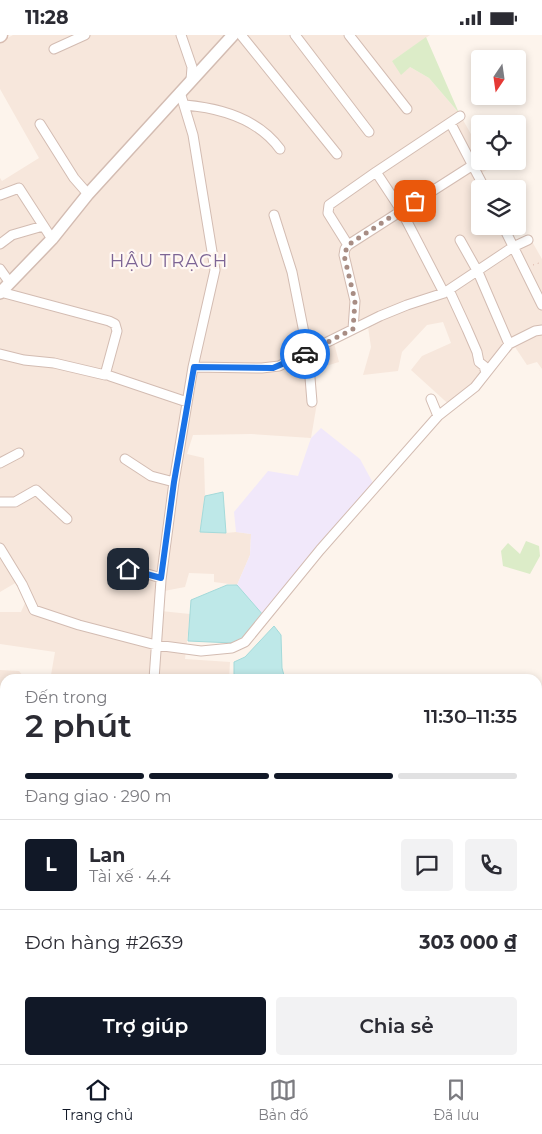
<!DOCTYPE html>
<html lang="vi">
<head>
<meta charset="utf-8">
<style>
	:root { --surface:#fff; --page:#f2f2f3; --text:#2b2b33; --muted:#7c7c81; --line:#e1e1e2; --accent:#111827 }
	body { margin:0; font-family:Montserrat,sans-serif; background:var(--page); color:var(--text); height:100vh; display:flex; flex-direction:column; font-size:19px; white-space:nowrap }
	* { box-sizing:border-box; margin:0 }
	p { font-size:16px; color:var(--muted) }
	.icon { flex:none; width:28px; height:28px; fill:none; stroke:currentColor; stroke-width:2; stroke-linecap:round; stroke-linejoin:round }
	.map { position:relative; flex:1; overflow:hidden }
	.panel { position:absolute; left:0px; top:639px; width:542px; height:391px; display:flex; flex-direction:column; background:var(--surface); border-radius:15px 15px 0 0; box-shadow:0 2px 8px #0003 }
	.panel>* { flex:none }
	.needle { width:32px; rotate:193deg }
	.buttons { position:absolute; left:471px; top:15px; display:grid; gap:10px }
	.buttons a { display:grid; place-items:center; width:55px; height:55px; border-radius:5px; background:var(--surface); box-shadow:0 2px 8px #0003; font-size:25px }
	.pin { position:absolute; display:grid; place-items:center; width:42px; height:42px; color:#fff; margin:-21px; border-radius:10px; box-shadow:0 2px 8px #0006 }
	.courier { position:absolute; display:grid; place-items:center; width:50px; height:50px; margin:-25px; border:4px solid #1a73e8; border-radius:50%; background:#fff; color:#222; box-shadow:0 1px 6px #0007 }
	.head em { font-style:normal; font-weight:600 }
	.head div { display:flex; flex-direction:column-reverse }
	.head { display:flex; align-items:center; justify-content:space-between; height:85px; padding:0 25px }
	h1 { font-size:32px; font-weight:600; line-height:38px }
	.bar { display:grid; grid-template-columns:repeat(4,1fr); gap:8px 5px; align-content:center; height:60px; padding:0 25px }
	.bar i { height:6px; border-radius:4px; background:var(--line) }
	.bar .selected { background:var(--accent) }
	.bar p { grid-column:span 4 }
	.line { display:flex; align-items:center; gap:12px; padding:0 25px; border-top:1px solid var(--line) }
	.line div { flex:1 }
	.round { display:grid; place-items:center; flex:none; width:52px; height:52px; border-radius:5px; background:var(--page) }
	.action { display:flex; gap:10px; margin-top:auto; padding:10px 25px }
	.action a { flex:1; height:58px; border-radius:5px; background:var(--accent); color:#fff; font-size:20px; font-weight:600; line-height:58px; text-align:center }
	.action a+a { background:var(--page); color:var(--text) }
	.status { display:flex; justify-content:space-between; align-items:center; height:35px; padding:0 25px; background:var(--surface); direction:ltr }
	.status svg { height:14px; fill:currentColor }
	.menu { display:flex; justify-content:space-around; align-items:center; height:70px; border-top:1px solid var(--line); background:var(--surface); font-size:14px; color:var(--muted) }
	.menu a { display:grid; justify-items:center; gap:2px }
	.menu .selected { color:var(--accent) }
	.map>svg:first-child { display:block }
	.residential { fill:#f7e7dc }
	.education { fill:#f1e8fa }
	.green { fill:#dcecc8 }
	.water { fill:#bee8e8; stroke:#a4dada }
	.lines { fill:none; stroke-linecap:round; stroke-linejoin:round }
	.minor-casing { stroke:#d3bcb2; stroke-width:11 }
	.tertiary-casing { stroke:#d3bcb2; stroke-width:14 }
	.secondary-casing { stroke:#d8bdb2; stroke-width:15 }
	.primary-casing { stroke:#dad0cd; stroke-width:18 }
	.path { stroke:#d9b1a4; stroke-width:1; stroke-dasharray:1 4; stroke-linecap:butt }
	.minor { stroke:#fff; stroke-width:9 }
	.tertiary { stroke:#fff; stroke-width:11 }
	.secondary { stroke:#fff; stroke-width:12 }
	.primary { stroke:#fccea4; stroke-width:15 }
	.done { stroke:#a88d84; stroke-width:5; stroke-dasharray:0 9 }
	.route { stroke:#1a73e8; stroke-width:6 }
	.labels { text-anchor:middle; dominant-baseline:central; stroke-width:4.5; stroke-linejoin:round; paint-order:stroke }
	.quarter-label { font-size:18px; letter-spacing:1px; fill:#7d6595; stroke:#fff8f3 }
</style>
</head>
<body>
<div class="status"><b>11:28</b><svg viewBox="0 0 49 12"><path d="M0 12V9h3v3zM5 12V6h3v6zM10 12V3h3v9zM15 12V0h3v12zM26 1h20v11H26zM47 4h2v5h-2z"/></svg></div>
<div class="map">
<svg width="542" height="1029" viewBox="0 0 542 1029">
	<rect width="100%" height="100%" fill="#fdf4ec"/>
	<path class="residential" d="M13,0H430L392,26L410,32L429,43L459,78L480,115V126H487L491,133L481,138L480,191H506L515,209L530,203L542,224V334L537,327L527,330L515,312L501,325L480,353L454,374L411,335L422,321L451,308L443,287L427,290L402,317L398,336L363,340L371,312L368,292L334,308L339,327L313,335L317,368L311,403L251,399L193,400L187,419L204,423L205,461L200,497L226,498L236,497L251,499L250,520L237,550L214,547V539L189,538L185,552L164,556L161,576L190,579L185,624L230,627L229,644H5V857H0V635L19,636L23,641L51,640L55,617L0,609V577H21L25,568L17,547L0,557V143L2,146L39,123L0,54V7Z
		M111,1025H191L188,1029H136L123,1028Z"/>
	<path class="education" d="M321,393L360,424L373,448L264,581L237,550L250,520L251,499L236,497L234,477L268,436L298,441L311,403Z"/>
	<path class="green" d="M426,2L459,78L429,43L410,32L401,40L392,26Z
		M526,506L539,511L540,521L530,539L503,531L501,516L508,508L520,519Z"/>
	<path class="water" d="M223,457L226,498L200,497L205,461Z
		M227,550H237L264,581L246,603L233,608L188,606L191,565Z
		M274,591L281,600L282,633L285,644H234V627L245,622Z
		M225,1025H334L337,1029H222Z"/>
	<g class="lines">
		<defs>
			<path id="minor" d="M181,0L192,32L191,45
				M241,0L337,119
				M295,0L369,97
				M349,0L407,74
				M54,14L85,0
				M185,70C220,73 258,84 280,114
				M40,89L74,143L88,159
				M451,89L485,154
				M376,137L401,175L444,258
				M0,160L19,153L52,204
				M274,180L292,237L308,318L312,367
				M503,191L542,270
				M460,205L478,237L509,309
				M0,209L12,200L43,191
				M348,210L328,178L329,170L376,137L460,81
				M0,234L10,248
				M449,255L467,294L477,317L479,327L484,331L486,338
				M353,294L355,266L344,220L345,214L348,210L473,130
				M0,319L24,325L54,328L105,340L117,296L115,289L109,286L1,257
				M193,332L262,333L279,331L380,281L407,270L444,258L513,212L528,205
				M110,341L187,367
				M431,364L438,381
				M125,424L151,441L174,447
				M0,428L19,418
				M0,467H15L36,455L67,484
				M0,513L22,549L34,575L79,590L156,610L201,616L232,613L245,607L320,515L438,381L475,352L509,309L535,296L542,295
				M123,534L134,535L161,543
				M154,644L161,545L174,447L193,332L215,235L193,100L180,57
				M0,736L5,735
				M0,790L5,788
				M0,840L5,839
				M538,939L542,938
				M345,1025L347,1029
				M217,1029L220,1025"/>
			<path id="tertiary" d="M0,258L52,204L88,159L233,0"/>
			<path id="secondary" d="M0,1L1,0"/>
			<path id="primary" d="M538,1009L542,1000
				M528,1029L530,1025"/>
		</defs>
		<use href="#minor" class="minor-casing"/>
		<use href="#tertiary" class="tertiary-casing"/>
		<use href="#secondary" class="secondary-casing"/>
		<use href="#primary" class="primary-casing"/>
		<path class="path" d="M533,230L542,227
			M538,774H542"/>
		<use href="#minor" class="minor"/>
		<use href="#tertiary" class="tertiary"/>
		<use href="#secondary" class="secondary"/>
		<use href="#primary" class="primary"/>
	</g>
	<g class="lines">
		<path class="done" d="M305,319L353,294L355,266L344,220L348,210L415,166"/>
		<path class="route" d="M128,534L161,543L174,447L194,332L273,333L305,319"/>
	</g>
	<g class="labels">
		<g class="quarter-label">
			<text x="169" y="226">HẬU TRẠCH</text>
		</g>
	</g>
</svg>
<div class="buttons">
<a><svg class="needle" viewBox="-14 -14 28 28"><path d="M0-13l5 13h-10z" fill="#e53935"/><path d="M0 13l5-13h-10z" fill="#7c7c81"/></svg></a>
<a><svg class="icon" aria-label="locate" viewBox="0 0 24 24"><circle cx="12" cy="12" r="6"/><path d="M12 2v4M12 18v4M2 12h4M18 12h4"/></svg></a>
<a><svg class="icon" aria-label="layers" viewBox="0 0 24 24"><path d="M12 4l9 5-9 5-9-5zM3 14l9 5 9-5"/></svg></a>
</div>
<div class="pin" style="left:415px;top:166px;background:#ea580c"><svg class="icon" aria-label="bag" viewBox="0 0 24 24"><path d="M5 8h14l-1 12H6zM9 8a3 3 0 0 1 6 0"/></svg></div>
<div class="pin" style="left:128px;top:534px;background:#1f2937"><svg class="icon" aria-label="home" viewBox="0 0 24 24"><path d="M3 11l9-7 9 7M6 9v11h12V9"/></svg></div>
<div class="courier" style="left:305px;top:319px"><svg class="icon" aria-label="car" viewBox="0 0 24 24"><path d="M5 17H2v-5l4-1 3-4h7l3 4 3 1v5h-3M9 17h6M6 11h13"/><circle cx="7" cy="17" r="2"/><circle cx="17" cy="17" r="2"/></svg></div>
<section class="panel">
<div class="head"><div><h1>2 phút</h1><p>Đến trong</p></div><em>11:30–11:35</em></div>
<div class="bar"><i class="selected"></i><i class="selected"></i><i class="selected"></i><i></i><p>Đang giao · 290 m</p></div>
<div class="line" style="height:90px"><b class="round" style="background:var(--accent);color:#fff">L</b><div><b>Lan</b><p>Tài xế · 4.4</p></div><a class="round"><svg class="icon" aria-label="chat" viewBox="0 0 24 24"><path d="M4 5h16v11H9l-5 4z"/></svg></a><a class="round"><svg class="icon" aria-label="phone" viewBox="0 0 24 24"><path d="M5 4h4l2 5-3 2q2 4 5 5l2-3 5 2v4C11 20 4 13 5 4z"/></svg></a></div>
<div class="line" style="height:65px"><div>Đơn hàng #2639</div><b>303 000 ₫</b></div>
<div class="action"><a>Trợ giúp</a><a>Chia sẻ</a></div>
</section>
</div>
<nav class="menu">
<a class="selected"><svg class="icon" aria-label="home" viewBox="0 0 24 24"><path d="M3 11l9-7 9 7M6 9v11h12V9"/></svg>Trang chủ</a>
<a><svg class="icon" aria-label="map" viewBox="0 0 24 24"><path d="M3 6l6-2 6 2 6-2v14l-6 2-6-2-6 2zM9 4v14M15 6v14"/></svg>Bản đồ</a>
<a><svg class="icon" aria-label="saved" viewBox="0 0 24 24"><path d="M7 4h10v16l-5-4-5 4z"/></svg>Đã lưu</a>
</nav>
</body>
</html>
